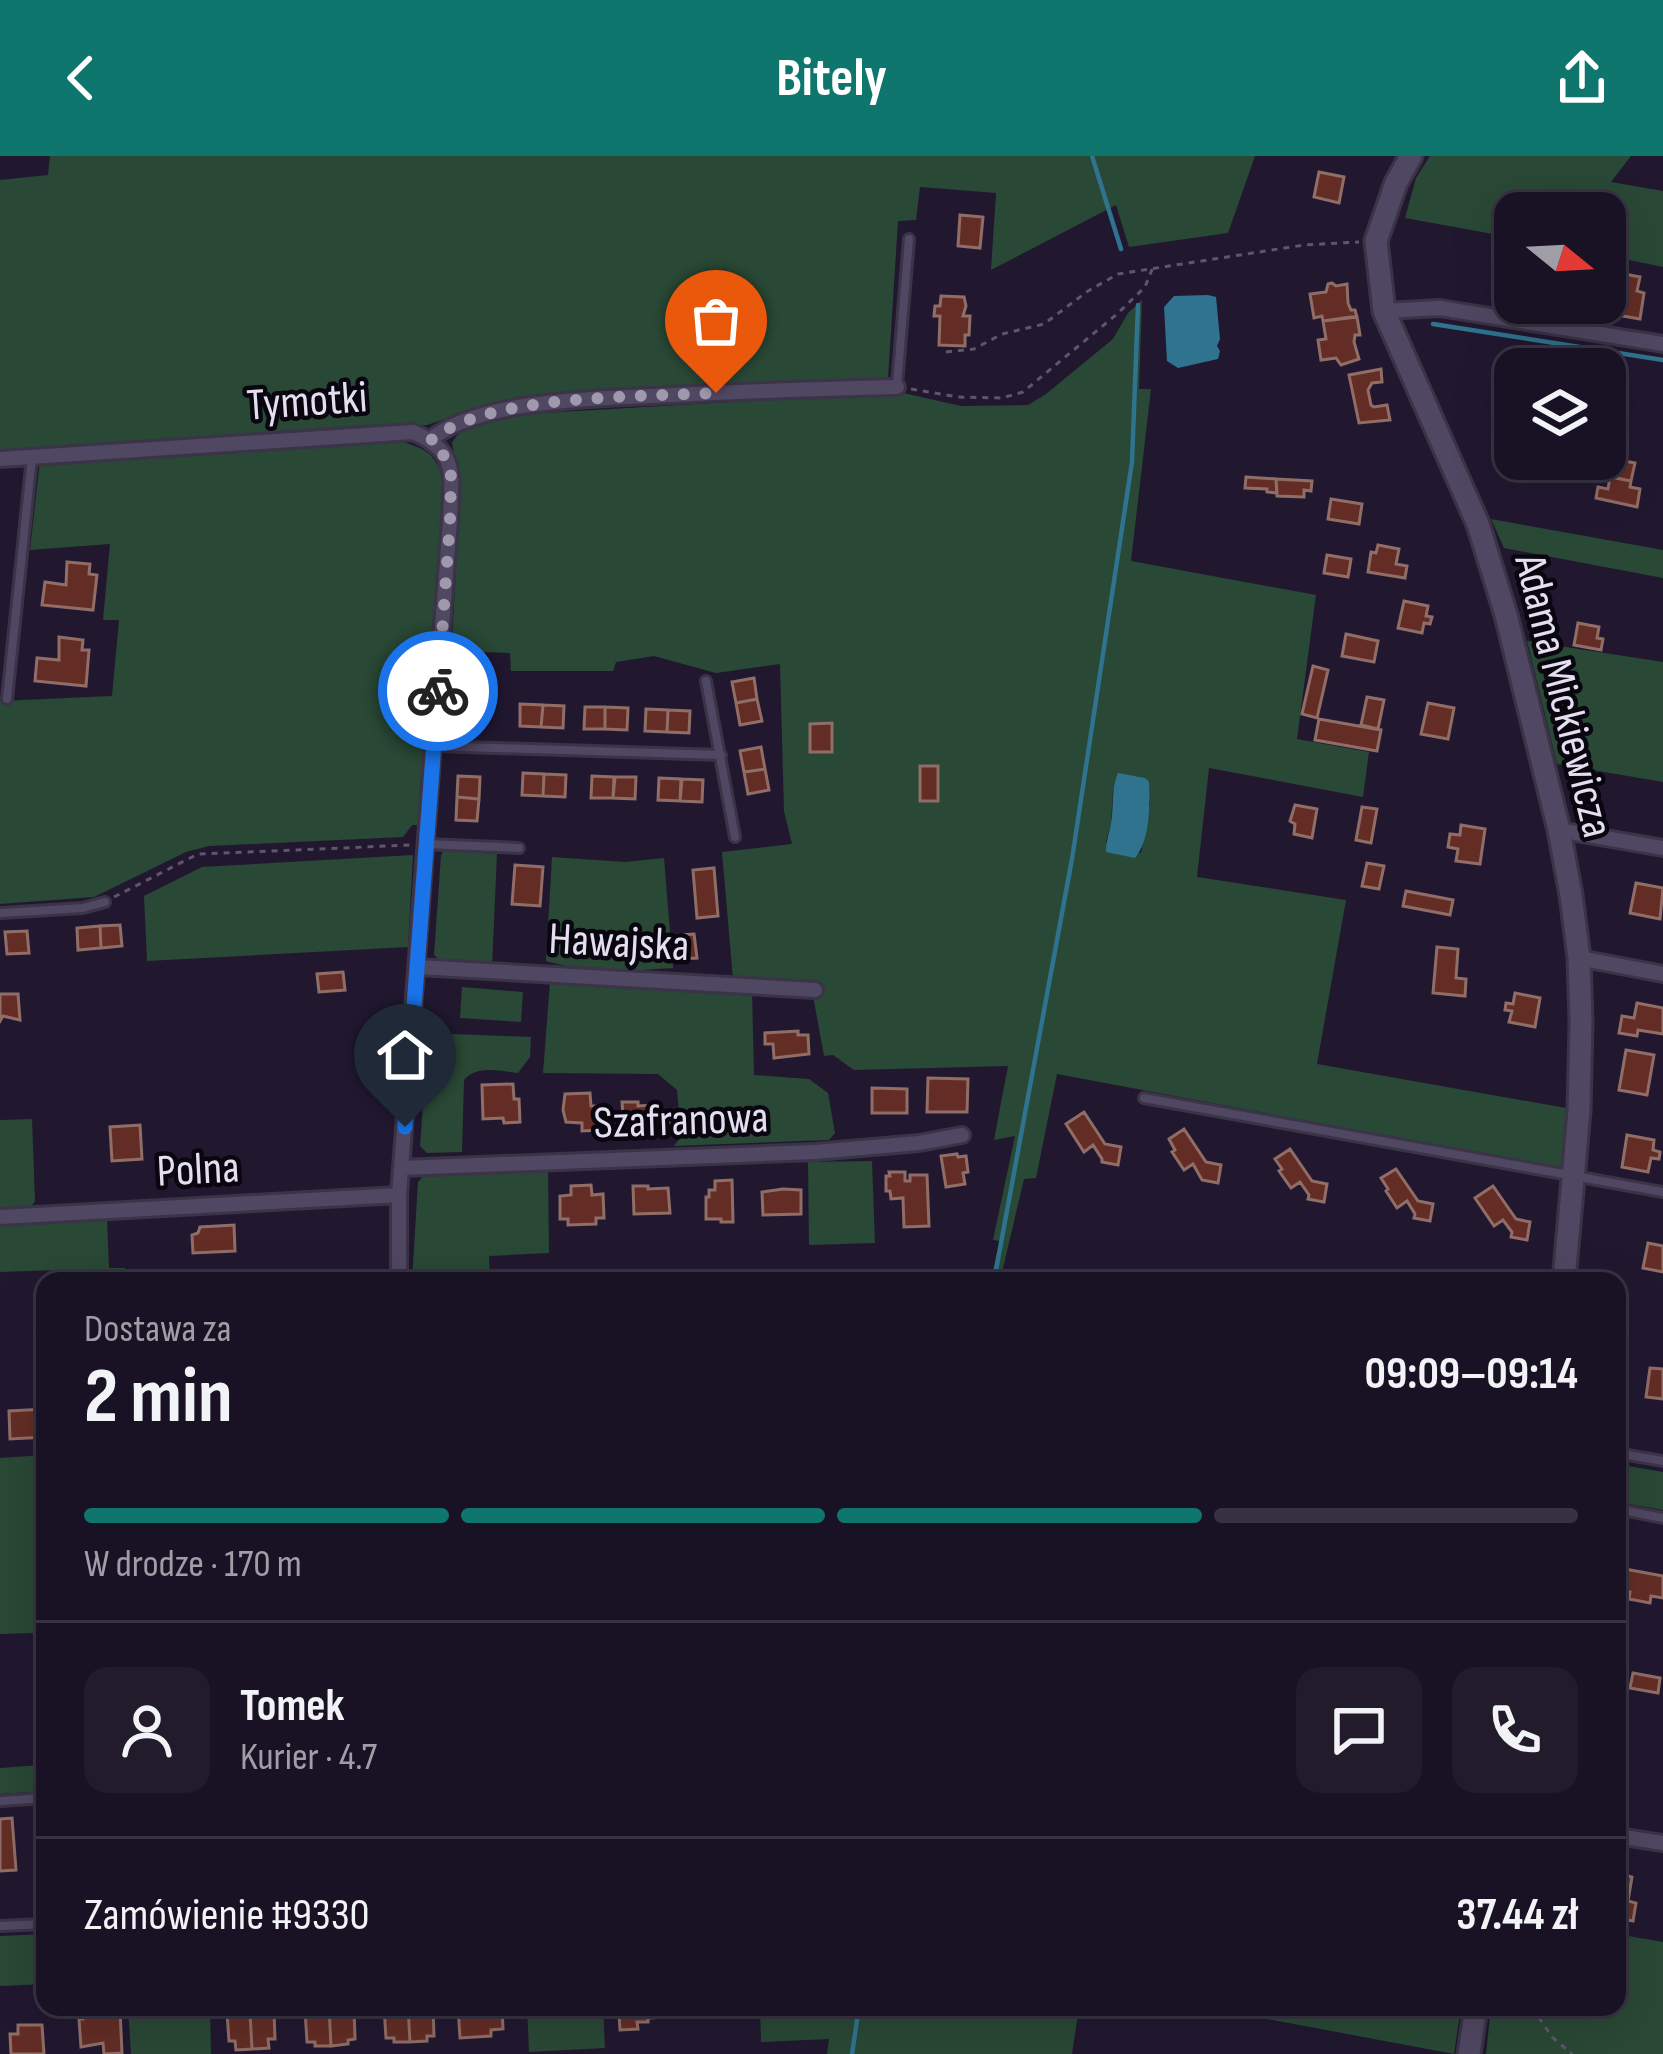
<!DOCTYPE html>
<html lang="pl">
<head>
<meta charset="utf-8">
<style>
	:root { --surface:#191224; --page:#221b2c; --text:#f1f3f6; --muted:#9f9ea6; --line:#373241; --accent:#0f766e }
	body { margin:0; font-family:"Sofia Sans Condensed",sans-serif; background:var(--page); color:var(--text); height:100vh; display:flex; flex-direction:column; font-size:45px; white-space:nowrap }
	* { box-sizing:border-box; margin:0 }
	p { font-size:39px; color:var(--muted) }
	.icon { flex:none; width:66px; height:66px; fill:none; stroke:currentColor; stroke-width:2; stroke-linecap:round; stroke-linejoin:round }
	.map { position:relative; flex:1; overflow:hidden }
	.side { position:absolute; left:36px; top:1116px; width:1590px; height:744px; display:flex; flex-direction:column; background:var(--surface); border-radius:24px; box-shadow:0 12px 48px #0002,0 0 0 3px var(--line) }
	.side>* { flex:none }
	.needle { width:78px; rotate:108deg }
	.tools { position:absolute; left:1494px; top:36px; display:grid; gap:24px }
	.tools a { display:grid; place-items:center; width:132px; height:132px; border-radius:24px; background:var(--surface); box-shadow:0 12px 48px #0002,0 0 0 3px var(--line); font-size:60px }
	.pin { position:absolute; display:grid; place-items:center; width:102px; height:102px; color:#fff; margin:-123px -51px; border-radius:50% 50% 50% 0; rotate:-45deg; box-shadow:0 0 12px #0007 }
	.pin .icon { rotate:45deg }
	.courier { position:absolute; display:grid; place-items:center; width:120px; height:120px; margin:-60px; border:9px solid #1a73e8; border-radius:50%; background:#fff; color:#222; box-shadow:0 3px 15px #0007 }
	.summary em { font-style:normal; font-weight:700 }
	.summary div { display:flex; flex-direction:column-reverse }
	.summary { display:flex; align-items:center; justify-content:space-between; height:204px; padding:0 48px }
	h1 { font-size:78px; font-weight:700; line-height:90px }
	.bar { display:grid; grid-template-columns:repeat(4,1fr); gap:18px 12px; align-content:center; height:144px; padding:0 48px }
	.bar i { height:15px; border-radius:9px; background:var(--line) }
	.bar .on { background:var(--accent) }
	.bar p { grid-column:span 4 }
	.line { display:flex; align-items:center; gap:30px; padding:0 48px; border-top:3px solid var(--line) }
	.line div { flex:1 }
	.round { display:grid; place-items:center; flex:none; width:126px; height:126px; border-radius:24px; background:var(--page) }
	header { display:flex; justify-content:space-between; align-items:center; height:156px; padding:0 48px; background:var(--accent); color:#fff; font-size:54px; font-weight:700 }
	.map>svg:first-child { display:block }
	.green { fill:#294835; fill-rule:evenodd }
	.water { fill:#2f738f }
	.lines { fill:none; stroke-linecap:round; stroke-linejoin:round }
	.stream { stroke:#2f738f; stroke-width:4.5 }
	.building { fill:#632d25; stroke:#906d67; stroke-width:3 }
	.lane-casing { stroke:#3b3347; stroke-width:14 }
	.street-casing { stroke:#3b3347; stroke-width:20 }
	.secondary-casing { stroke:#3b3347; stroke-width:27 }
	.path { stroke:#5e566c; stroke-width:3; stroke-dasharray:6 6; stroke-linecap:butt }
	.lane { stroke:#504762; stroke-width:8 }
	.street { stroke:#504762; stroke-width:14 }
	.secondary { stroke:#504762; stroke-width:21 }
	.done { stroke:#a099ad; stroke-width:12; stroke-dasharray:0 21.6 }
	.route { stroke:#1a73e8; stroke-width:15 }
	.labels { text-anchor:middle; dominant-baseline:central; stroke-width:9; stroke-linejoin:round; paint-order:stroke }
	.street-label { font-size:45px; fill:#e4dff0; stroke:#09060f }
</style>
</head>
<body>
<header><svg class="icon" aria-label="back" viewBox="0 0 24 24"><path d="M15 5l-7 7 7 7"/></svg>Bitely<svg class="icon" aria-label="share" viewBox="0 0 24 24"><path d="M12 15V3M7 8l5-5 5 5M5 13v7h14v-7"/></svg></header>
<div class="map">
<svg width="1663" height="1898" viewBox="0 0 1663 1898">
	<rect width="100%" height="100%" fill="#211830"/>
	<path class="green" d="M50,0H1255L1228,77L1129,91L1116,49L991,114L996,37L920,31L916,64L898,65L888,223L495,246L427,269L0,294V24L48,19Z
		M1430,0H1631L1611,26L1663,35V111L1605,99V57H1515V82L1405,62L1416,22Z
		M1142,144L1139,233H1151L1131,405L1316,439L1297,583L1369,596L1363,641L1209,612L1197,721L1346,744L1317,908L1566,952L1564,1013L1057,918L1036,1022L1024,1023L1000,1125H990L1000,1085L993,1084L1015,980L994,984L1008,910L854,914L833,899L824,900L813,840L817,827L733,823L722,696L792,688L784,655L780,508L716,517L654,500L616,506L613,515H511L510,497L458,495L451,498L461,331L452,287C463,267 485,265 506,259L899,236L961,250L1028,249L1046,238L1113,183L1128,157ZM1113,634L1150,646L1141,697L1106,686L1111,667Z
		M396,284C423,292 433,294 444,322L421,669H412L403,681L209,690L186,696L94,741L0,748V545L112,540L119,464H103L110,388L30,394L40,304Z
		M1491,363L1663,394V422L1504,392Z
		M1527,485L1663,506V626L1557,608Z
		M444,694L497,698L492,810L443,807L434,799L441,699Z
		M413,699L408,791L147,805L144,740L202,711Z
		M552,701L625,706L664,702L673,812L593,817L546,805Z
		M550,826L752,835L754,919L809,923L828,937L835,977L829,984L674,990L681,981L677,934L658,918L543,917Z
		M462,831L523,836L521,866L460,862Z
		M428,877L531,881L530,901L518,917C499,915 477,909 464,924L462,996L427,997L420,990Z
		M32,963L35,1045L30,1052L0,1054V964Z
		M872,1005L875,1087L809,1089L808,1006Z
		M548,1015L549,1097L489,1100L490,1125H412L418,1026L425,1018Z
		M107,1063L109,1112H125L126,1125H61L59,1114L0,1116V1069Z
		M45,1299V1635L0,1638V1612L41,1609L33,1477L0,1478V1302Z
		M1617,1308L1663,1316V1354L1617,1346Z
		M45,1778V1828L0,1830V1780Z
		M1617,1778L1663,1786V1898H1486L1491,1851H1617Z
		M128,1851H210L211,1898H131Z
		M527,1851H603L605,1892L529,1896Z
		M760,1851H1079L1072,1898H827L829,1883L761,1886Z
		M1203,1851H1461L1454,1898Z"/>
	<path class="water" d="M1208,139L1216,141L1220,183L1217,190L1220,195L1218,203L1178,212L1167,205L1164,151L1174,140Z
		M1118,617L1145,622L1149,626C1150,651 1150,684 1135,702L1106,696C1106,685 1109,678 1111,667C1114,649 1111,633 1118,617Z"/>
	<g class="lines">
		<path class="stream" d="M1092,0L1121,93
			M1433,168L1663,204
			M994,1125L1072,703L1132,306L1138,149
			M852,1898L859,1851"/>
	</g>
	<path class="building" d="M1319,16L1344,21L1339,47L1314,41Z
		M960,59L983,61L980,92L958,90Z
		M1614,116L1640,121L1637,135L1644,137L1640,163L1623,160L1626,145H1609Z
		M1332,127L1336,130L1347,128L1348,147L1351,154H1355L1357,161L1323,165L1322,160L1314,162L1310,138L1326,136L1328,128Z
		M941,140L964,141L966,150L963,160H970L969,179H965V190L939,189L940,160H934L935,150H940Z
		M1351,161H1357L1360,179H1355L1354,186L1359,203L1341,209L1336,202L1321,204L1318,184L1326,183L1323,165Z
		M1381,213L1382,226L1372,227L1368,234L1371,249L1374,251L1387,249L1390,264L1359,267L1349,219Z
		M1608,302L1635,307L1631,325L1598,318L1600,310L1606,311Z
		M1246,321L1276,323L1277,337L1267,336V333L1245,332Z
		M1610,321L1631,325L1630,331L1640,333L1637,351L1596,342L1598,331L1608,333Z
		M1276,323L1312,325L1311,335L1304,334V341L1277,340Z
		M1331,343L1362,348L1359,368L1328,363Z
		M1378,389L1399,393L1396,408L1407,410L1405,422L1368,416L1371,396L1376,397Z
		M1327,399L1351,403L1348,421L1324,417Z
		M67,406L90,408L89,418L97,419L93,454L42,449L45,426L66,429Z
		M1404,445L1428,450L1426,460L1432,461L1430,468L1424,467L1422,477L1398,472Z
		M1578,467L1599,471L1597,482L1603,483L1601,494L1574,489Z
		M1346,478L1378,485L1374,506L1342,500Z
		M59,481L83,484L82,494H89L86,530L35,525L37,502L59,504Z
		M1313,510L1328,514L1317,562L1302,558Z
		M464,517L486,518L485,540L463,539Z
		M754,522L757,543L736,547L732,526Z
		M463,539L485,540L484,562L462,560Z
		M1367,541L1384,544L1378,573L1361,569Z
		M757,543L762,565L740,569L736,547Z
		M1428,547L1454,552L1448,583L1421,578Z
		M520,548L543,549L541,571L520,570Z
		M543,549L564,550L563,572L541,571Z
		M585,551H605V573H584Z
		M605,551L628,552L627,574L605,573Z
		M646,553L668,554L667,576L645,575Z
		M668,554L690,555L689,577L667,576Z
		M1319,563L1381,574L1377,595L1315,584Z
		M832,567V596H810V568Z
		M761,591L765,613L744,616L740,595Z
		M920,610H938V645H920Z
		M765,613L769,634L748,638L744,616Z
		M523,617L544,618L543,640L522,639Z
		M544,618L566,619L565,641L543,640Z
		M458,620L480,621L479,643L457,641Z
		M592,620L614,621L613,642H591Z
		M615,621H636L635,643L613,642Z
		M659,622L681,623L680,645L658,644Z
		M682,623L703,624L702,646L680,645Z
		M457,641L479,643L477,665L456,664Z
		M1295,649L1317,653L1312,682L1294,678L1295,668L1290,665Z
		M1362,651L1377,653L1371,687L1356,684Z
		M1461,669L1485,673L1480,708L1456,705L1458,693L1448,691L1450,678L1460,679Z
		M1367,707L1384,710L1379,733L1362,730Z
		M515,709L543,711L540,750L512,748Z
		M714,712L718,760L697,762L693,714Z
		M1636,727L1663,732L1660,763L1630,757Z
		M1406,735L1453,744L1450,759L1403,750Z
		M120,769L122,790L101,792L100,770Z
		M100,770L101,792L78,794L77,772Z
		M27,775L29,797L7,798L5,776Z
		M694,778L697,802L680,803L678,779Z
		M1437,791L1458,793L1456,822L1466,823L1465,840L1433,837Z
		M343,816L345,834L319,836L317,818Z
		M1515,837L1540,842L1535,871L1509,866L1512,855L1505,854L1506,847L1513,848Z
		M0,838H18L20,864L3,860L0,865Z
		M1637,847L1663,852V878L1638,874L1637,880L1619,877L1622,860L1634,862Z
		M798,875V879H808L809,898L774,902L773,888H765V877Z
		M1626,894L1654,899L1647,939L1619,934Z
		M928,922L968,923L967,956H927Z
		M513,928L514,943H519L520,966L504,967L503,962L483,963L482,929Z
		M872,932L907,933V957H872Z
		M590,937L591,950H599L600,974L582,975V967L566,966L563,954L565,938Z
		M622,946H638V950L654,949V955H669L670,977L668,973L645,974V978H632V974L624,975Z
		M1084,956L1105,988L1121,991L1118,1009L1102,1006V1003L1093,989L1084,996L1066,968Z
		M140,969L142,1003L112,1005L110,971Z
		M1184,973L1206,1006L1221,1009L1218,1027L1202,1024L1193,1008L1184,1014L1172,996L1175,994L1169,983Z
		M1627,979L1654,984L1653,994L1660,996L1659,1003L1651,1002L1648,1016L1622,1011Z
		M1290,993L1312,1025L1327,1028L1324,1046L1308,1043L1309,1039L1300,1026L1291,1032L1279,1015L1282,1013L1275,1003Z
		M957,998L958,1001L966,1000L968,1016L963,1017L965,1028L946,1031L941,1000Z
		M1396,1013L1418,1045L1433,1048L1430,1065L1414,1062L1415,1058L1407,1045L1397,1052L1386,1035L1388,1033L1381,1022Z
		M889,1016H905V1025H910V1019H927L929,1070L904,1071L903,1042L891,1043L890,1035H886V1020H890Z
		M732,1024L733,1066H721V1063H706V1041H709V1034H715V1025Z
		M591,1029L592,1039L603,1038L604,1062H596V1068L568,1069V1063H560V1040L571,1039V1030Z
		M633,1030H648V1033L668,1032L670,1057L634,1058Z
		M1493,1030L1516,1063L1530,1066L1527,1084L1511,1081L1512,1076L1503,1064L1494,1070L1475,1042Z
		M783,1033L801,1034V1058L763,1059L762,1036Z
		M234,1069L235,1095L193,1097L192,1079L198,1077L200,1071Z
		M1648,1087L1663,1090V1116L1643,1112Z
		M1650,1212L1663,1213V1243L1646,1241Z
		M45,1253V1281L10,1283L9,1255Z
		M1625,1413L1663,1420V1442L1651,1440L1650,1447L1629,1443L1630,1436L1621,1435Z
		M1633,1517L1660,1522L1658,1537L1630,1532Z
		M12,1662L16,1714L0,1715V1663Z
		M1617,1717L1632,1721L1628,1745L1636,1747L1633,1765L1617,1762Z
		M329,1851L330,1853L354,1851L355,1883L348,1884V1888L331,1890Z
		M329,1851L331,1890H315V1886H307L305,1854L329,1853Z
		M384,1851H408L410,1886H394V1882H386Z
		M408,1851H433L434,1880H427V1885L410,1886Z
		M458,1851H502L503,1873L491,1874V1880L460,1882Z
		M616,1851H666L667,1861L648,1862V1866H637L638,1873L620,1874L619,1858H616Z
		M109,1852L111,1855L120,1854L122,1897L104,1898L103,1887L81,1891L79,1863H83V1856L110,1855Z
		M274,1855L275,1883H268L269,1892L252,1893L250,1856Z
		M250,1856L252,1893L236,1894L235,1885H229L227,1857Z
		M18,1869H42L44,1898H11L10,1878H18Z"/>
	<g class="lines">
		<defs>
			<path id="lane" d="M897,229L909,83
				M706,525L735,681
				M7,543L32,301
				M434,590L721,599
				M426,688L519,692
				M0,757L83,752L105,746
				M1144,942L1663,1036
				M1617,1297L1663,1305
				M1617,1353L1663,1362
				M0,1645L45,1642
				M0,1770L45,1768"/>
			<path id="street" d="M1384,155L1440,152L1663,188
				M431,283C482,242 608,242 674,239C748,235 823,233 897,231
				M0,303L413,276C460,296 451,321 450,365L399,1039V1125
				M1559,674L1663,692
				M1579,802L1663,818
				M418,811L815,834
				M402,1012L815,996L919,987L962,979
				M0,1061L399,1039
				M1617,1680L1663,1687"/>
			<path id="secondary" d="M1411,0L1396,27L1376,85L1384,155L1478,368L1506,459L1559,674L1571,739L1579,802L1581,865L1579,955L1564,1125
				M1469,1898L1476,1851"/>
		</defs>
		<use href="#lane" class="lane-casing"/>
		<use href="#street" class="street-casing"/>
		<use href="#secondary" class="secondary-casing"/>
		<path class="path" d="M946,196L974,193L1002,178L1044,168L1088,135L1118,118L1304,89L1359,86
			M911,233L958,241L1002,242L1023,236L1117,158L1145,131L1153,111
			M114,741L198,698L412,689
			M1532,1851L1552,1881L1572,1898"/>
		<use href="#lane" class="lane"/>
		<use href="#street" class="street"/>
		<use href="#secondary" class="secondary"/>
	</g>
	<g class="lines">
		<path class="done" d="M438,535L450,365L451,320L440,290L431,284C487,238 642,241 716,237"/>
		<path class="route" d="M405,971L438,535"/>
	</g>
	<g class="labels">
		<g class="street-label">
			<text transform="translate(307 246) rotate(-4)">Tymotki</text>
			<text transform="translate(1563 540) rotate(76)">Adama Mickiewicza</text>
			<text transform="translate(619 787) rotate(3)">Hawajska</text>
			<text transform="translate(681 965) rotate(-2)">Szafranowa</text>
			<text transform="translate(198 1014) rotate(-3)">Polna</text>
		</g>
	</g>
</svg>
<div class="tools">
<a><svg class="needle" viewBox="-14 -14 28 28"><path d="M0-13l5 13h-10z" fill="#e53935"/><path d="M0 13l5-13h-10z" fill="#9f9ea6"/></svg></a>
<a><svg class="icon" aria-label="layers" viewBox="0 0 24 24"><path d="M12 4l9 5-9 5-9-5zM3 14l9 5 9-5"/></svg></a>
</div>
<div class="pin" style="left:716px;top:237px;background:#ea580c"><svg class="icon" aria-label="bag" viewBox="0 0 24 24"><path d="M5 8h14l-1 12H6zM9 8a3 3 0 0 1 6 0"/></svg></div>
<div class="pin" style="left:405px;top:971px;background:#1f2937"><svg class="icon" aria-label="home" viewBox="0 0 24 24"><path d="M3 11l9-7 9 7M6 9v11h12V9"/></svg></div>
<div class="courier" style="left:438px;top:535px"><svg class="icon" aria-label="bike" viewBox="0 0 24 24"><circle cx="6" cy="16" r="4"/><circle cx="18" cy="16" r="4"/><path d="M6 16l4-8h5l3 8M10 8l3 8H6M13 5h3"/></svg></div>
<section class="side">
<div class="summary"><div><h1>2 min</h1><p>Dostawa za</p></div><em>09:09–09:14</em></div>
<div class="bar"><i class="on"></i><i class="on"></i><i class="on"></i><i></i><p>W drodze · 170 m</p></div>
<div class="line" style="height:216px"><a class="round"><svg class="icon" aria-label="person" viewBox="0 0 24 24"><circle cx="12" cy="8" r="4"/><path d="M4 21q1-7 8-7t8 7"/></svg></a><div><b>Tomek</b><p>Kurier · 4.7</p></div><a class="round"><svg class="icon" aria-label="chat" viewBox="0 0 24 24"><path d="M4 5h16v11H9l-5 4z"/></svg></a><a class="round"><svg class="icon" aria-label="phone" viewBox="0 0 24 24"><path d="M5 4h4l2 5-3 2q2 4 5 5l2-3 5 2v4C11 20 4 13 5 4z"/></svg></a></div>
<div class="line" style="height:156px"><div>Zamówienie #9330</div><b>37.44 zł</b></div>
</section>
</div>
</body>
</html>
